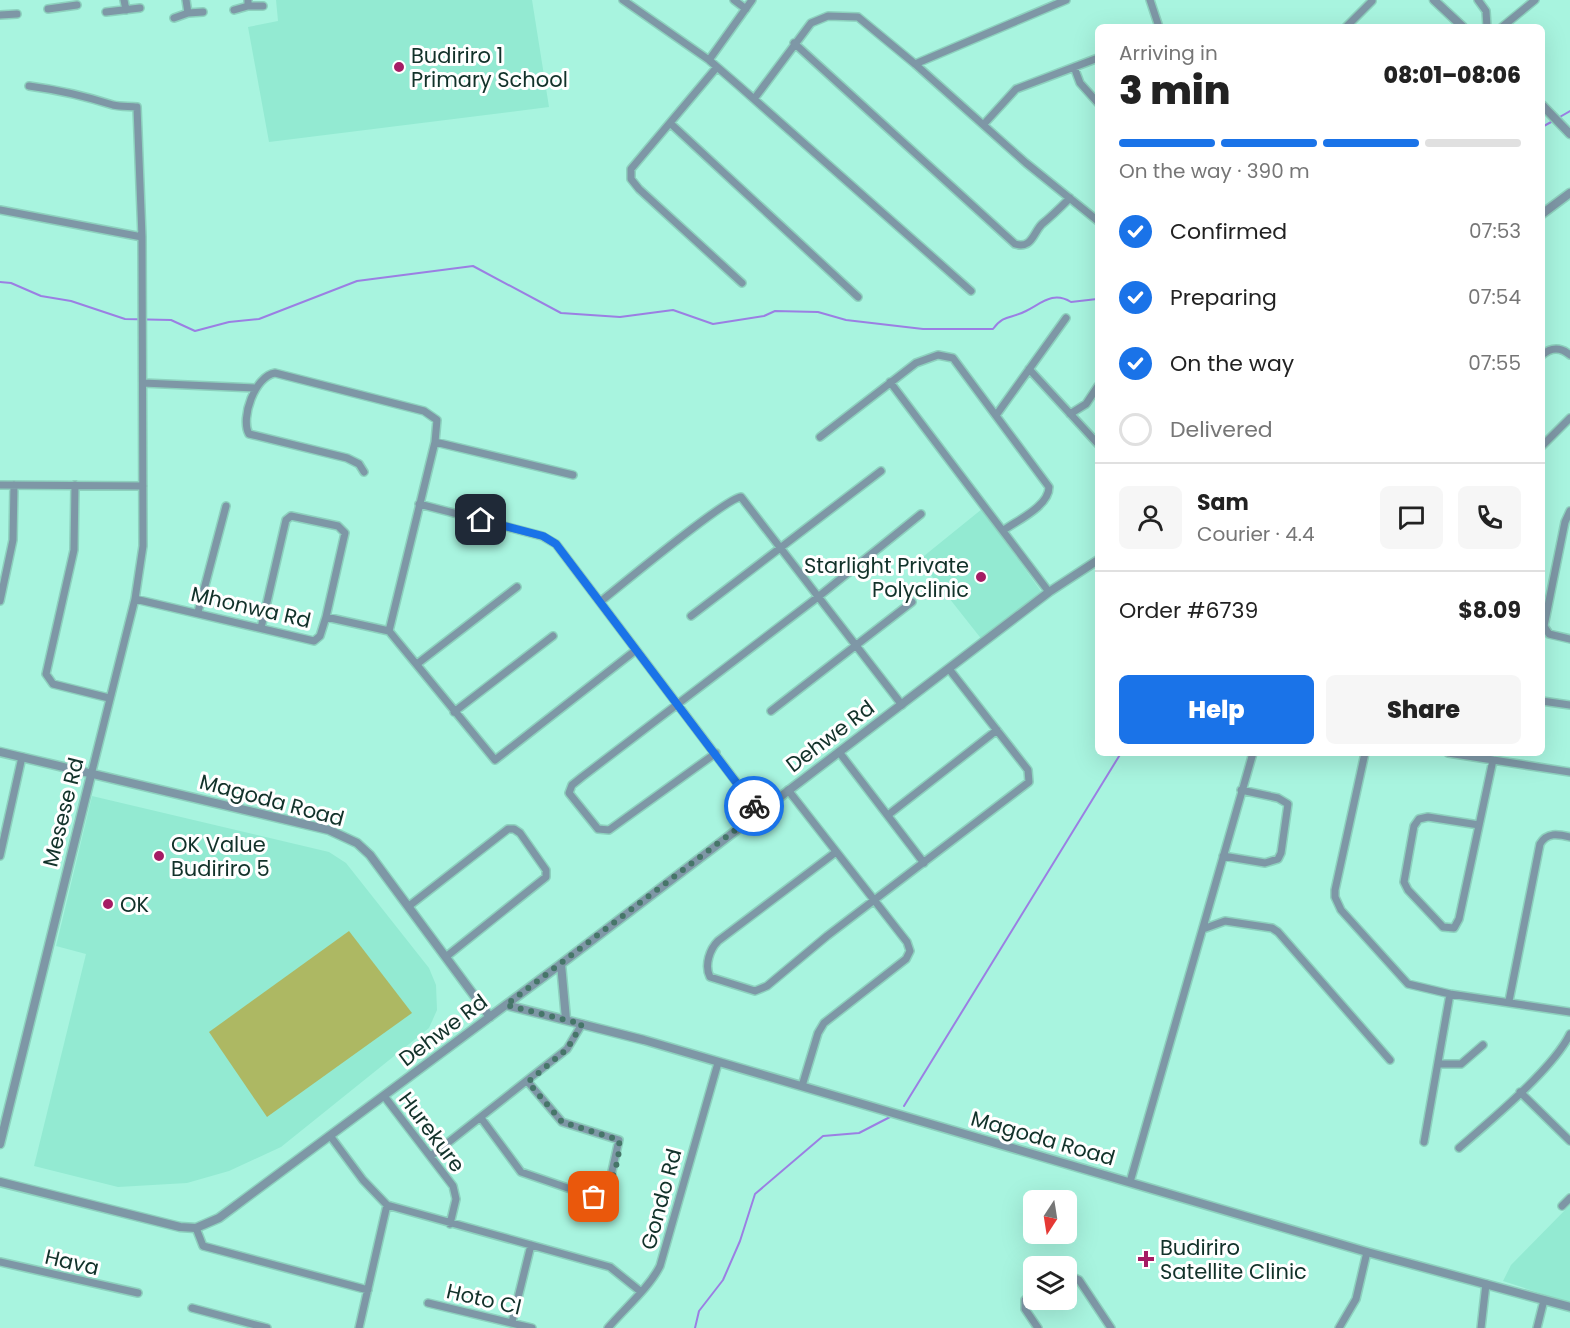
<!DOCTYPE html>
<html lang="en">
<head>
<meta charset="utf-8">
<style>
	:root { --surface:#fff; --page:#f6f6f6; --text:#222; --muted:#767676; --line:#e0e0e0; --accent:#1a73e8 }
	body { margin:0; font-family:Poppins,sans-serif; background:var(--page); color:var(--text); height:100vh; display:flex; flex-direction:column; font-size:22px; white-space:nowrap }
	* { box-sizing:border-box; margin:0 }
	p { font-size:20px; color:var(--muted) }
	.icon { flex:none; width:33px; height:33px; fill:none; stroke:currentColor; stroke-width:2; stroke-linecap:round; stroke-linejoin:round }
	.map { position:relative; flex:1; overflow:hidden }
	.panel { position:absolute; left:1095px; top:24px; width:450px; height:732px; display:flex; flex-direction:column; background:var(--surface); border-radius:9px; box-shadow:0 6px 24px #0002 }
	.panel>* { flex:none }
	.needle { width:39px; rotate:192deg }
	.fabs { position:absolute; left:1023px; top:1190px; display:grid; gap:12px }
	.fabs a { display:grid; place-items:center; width:54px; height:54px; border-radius:9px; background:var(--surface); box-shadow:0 6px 24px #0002; font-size:30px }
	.pin { position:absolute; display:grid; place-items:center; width:51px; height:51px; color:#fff; margin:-26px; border-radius:12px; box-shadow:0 3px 9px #0006 }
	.courier { position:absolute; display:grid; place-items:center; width:60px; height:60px; margin:-30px; border:4px solid #1a73e8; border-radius:50%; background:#fff; color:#222; box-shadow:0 2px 8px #0007 }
	.summary em { font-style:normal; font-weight:800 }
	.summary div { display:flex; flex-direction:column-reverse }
	.summary { display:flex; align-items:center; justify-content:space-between; height:102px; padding:0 24px }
	h1 { font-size:39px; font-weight:800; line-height:45px }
	.bar { display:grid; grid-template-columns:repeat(4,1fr); gap:9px 6px; align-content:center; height:72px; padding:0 24px }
	.bar i { height:8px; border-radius:4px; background:var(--line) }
	.bar .selected { background:var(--accent) }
	.bar p { grid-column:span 4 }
	.line { display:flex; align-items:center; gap:15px; padding:0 24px; border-top:2px solid var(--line) }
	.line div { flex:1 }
	.round { display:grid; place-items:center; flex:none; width:63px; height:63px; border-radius:9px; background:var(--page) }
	ol { padding:0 24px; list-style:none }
	li { display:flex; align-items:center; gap:18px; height:66px }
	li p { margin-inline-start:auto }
	li .icon { padding:6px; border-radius:50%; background:var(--accent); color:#fff; stroke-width:4 }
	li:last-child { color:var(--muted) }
	li i { width:33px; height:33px; border:3px solid var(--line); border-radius:50% }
	.button { display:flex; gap:12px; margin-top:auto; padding:12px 24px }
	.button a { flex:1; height:69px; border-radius:9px; background:var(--accent); color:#fff; font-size:24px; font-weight:800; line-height:69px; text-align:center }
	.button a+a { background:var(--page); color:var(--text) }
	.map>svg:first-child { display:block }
	.built { fill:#93ead2 }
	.green { fill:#adb863 }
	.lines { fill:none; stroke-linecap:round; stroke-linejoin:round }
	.stream { stroke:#9b7fe3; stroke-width:2 }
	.minor-casing { stroke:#8dd1be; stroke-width:10 }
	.tertiary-casing { stroke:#8dd1be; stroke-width:11 }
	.minor { stroke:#7e97a6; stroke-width:7 }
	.tertiary { stroke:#7e97a6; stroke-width:8 }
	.done { stroke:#467669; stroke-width:6; stroke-dasharray:0 10.8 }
	.route { stroke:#1a73e8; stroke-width:8 }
	.poi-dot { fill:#a51c64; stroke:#fff; stroke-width:2 }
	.labels { text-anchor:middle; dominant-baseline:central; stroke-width:6; stroke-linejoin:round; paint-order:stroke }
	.poi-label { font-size:21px; fill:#12322a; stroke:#fff; text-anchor:start }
	.street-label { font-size:21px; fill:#12322a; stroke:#fff }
</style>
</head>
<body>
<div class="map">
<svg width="1570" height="1328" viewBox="0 0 1570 1328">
	<rect width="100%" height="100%" fill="#a8f4df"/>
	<path class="built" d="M276,0H532L549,107L269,142L248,27L278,21Z
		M982,509L1043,594L983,641L919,560Z
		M92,796L329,852L346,863L429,968L436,985L437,1010L429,1028L281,1147L229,1171L187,1183L118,1187L34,1166L86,954L56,946Z
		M1570,1205V1303L1503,1281L1511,1265Z"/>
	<path class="green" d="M349,931L412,1013L267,1117L209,1032Z"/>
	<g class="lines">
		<path class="stream" d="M1558,118L1570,111
			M1542,127L1553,121
			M0,282L11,283L41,296L71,301L125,319L171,320L195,331L229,322L259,319L357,281L473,266L561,313L620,317L673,310L713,324L764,316L775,311L818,312L846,320L923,329H993C1004,314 1011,319 1026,311C1042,303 1053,291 1071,302L1097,299L1098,302
			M904,1106L1121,753
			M695,1328L699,1311L723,1280L740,1241L755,1194L823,1136L859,1133L890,1117"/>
		<defs>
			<path id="minor" d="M124,0L126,10
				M186,0L188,13L203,12
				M623,0L709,60L738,85L971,291
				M734,0L746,9
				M1150,0L1159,27
				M1478,0L1486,11L1487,27
				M248,6H263
				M48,9L77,5
				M234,10L248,6V0
				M106,12L140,8
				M0,15L17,14
				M174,18L188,13
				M1346,27L1372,1
				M1502,27L1535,0
				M794,43L1015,244C1032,249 1033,233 1042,224C1052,216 1061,207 1070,198
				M709,60L752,0
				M915,64L1066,0
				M717,67L631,169V179L639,189L742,283
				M1074,67L1080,83L1098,103
				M29,86C59,90 85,96 113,105C121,107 130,106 137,107L142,237L143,546L135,599L91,775
				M754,99L811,23L828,16L858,17L915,64L1026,163L1098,221
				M670,123L858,297
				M984,124L1016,89L1098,58
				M0,210L142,237
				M1542,355C1551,347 1561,347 1570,355
				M1029,369L1098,444
				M890,382L1049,592
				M143,383L255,388
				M997,414L1066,318
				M1070,414L1086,404L1098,386
				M820,437L916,363L938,355L953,358L1049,487C1049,506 1018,520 1004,530
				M435,442L573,475
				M1542,446L1570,418
				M364,472L359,464L347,458L249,434C240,418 255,376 275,373L424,411L437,420L435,442L389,631
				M0,485L143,486
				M75,485L74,550L46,674L53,684L109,698
				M419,504L542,536L556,544L759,812
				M1570,511L1565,522L1544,626L1549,634L1570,639
				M135,599L314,641L320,636L326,617L389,631L495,760L636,650
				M0,601L13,540L14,485
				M600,602C620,586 726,498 741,497L902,705
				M198,612L226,506
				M691,616L881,471
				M261,628L286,520L291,516L338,526L345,533L326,617
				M417,664L517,587
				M1542,701L1570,705
				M771,711L912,602
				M454,712L553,636
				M839,752L924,863
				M716,753L609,830L598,829L569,793L572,785L582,777L818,597L921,514
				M1365,753L1335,890V897L1341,910L1408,984L1450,994L1570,1012
				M1448,753L1570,772
				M788,790L907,942L910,951L906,959L824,1023L818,1033L802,1086
				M888,815L997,730
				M1479,825L1428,817L1419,819L1414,826L1404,882L1408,890L1443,927L1454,928L1459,919L1493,760
				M836,852L718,941C710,949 704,965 710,977L755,991L767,986L827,936L1029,782L1028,770L949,669
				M0,856L22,757
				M1223,856L1265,863L1278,859L1281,853L1288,804L1278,798L1241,790
				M409,906L508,829H514L520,833L546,870V877L447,956
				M1203,929L1225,921L1272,928L1278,932L1390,1060
				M1509,1001L1540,844C1547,832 1558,834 1570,837
				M1439,1064H1461L1483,1045
				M1520,1092L1570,1141
				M384,1096L453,1186L456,1199L450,1224
				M481,1118L521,1172L594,1197L603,1196L608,1189L619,1140L562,1122L528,1082
				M331,1137L363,1180L387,1205L359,1328
				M1424,1142L1450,994
				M1459,1148C1490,1121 1553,1069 1570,1034
				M431,1156L567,1049L582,1024
				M1130,1182L1253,753
				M387,1205L610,1267L640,1291
				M1562,1206L1570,1198
				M196,1228L203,1246L368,1290
				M0,1262L138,1293
				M1066,1274L1079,1280L1111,1328
				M1034,1293L1025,1300V1309L1038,1328
				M428,1303L532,1328
				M192,1308L267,1328
				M512,1322L531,1245
				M608,1328C624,1309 649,1288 660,1266L718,1063
				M1339,1328L1356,1299L1367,1252
				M1481,1328L1486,1284
				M1537,1328L1544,1300"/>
			<path id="tertiary" d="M1434,0L1463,27
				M1542,105L1570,134
				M1542,214L1570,193
				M0,752L329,830L357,843L370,855L490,1017
				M561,964L566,1019
				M506,1005L644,1040L1367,1252L1570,1307
				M0,1144L91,775
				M0,1182L180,1227L196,1228L219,1218L561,964L1049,592L1098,560"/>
		</defs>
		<use href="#minor" class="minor-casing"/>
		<use href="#tertiary" class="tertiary-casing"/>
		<use href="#minor" class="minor"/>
		<use href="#tertiary" class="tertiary"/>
	</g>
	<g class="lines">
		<path class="done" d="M594,1197L603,1196C612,1186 621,1154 619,1140L562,1122L528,1082L567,1049L582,1024L506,1005L759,812L754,806"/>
		<path class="route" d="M481,520L543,536L556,544L754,806"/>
	</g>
	<g class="poi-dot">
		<circle cx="399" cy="67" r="6"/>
		<circle cx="981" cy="577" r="6"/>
		<circle cx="159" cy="856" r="6"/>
		<circle cx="108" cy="904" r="6"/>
		<path d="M1143 1250h6v6h6v6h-6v6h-6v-6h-6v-6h6z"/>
	</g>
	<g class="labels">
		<g class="poi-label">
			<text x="411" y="55">Budiriro 1<tspan x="411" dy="24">Primary School</tspan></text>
			<text x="969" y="565" text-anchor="end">Starlight Private<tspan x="969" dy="24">Polyclinic</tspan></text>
			<text x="171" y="844">OK Value<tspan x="171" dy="24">Budiriro 5</tspan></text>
			<text x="120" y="904">OK</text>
			<text x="1160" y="1247">Budiriro<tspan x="1160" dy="24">Satellite Clinic</tspan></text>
		</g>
		<g class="street-label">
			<text transform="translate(251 607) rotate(13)">Mhonwa Rd</text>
			<text transform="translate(830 736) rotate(-37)">Dehwe Rd</text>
			<text transform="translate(272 800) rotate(15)">Magoda Road</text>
			<text transform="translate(63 812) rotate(-76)">Mesese Rd</text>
			<text transform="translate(443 1030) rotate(-37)">Dehwe Rd</text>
			<text transform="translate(432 1132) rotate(53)">Hurekure</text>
			<text transform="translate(1043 1138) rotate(16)">Magoda Road</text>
			<text transform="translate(661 1199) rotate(-75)">Gondo Rd</text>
			<text transform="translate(72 1262) rotate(13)">Hava</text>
			<text transform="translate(484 1299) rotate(13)">Hoto Cl</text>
		</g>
	</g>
</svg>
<div class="fabs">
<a><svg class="needle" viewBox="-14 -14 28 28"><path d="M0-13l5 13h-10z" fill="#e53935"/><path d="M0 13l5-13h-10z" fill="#767676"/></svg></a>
<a><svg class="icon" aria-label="layers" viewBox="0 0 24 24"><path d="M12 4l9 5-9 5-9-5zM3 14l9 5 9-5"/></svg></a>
</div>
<div class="pin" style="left:594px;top:1197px;background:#ea580c"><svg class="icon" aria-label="bag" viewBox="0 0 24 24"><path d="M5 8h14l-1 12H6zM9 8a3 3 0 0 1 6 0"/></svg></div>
<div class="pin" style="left:481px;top:520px;background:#1f2937"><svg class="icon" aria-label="home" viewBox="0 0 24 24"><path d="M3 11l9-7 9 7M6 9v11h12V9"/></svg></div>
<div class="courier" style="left:754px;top:806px"><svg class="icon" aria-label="bike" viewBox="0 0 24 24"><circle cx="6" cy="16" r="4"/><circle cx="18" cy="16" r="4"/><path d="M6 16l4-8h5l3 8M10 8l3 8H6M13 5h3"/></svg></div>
<section class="panel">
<div class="summary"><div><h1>3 min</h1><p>Arriving in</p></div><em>08:01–08:06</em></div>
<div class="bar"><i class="selected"></i><i class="selected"></i><i class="selected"></i><i></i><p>On the way · 390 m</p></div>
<ol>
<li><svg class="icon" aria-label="check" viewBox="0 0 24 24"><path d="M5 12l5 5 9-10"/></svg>Confirmed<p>07:53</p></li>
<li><svg class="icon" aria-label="check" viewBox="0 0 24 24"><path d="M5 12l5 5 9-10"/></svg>Preparing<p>07:54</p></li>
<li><svg class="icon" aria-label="check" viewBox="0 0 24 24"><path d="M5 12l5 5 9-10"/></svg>On the way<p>07:55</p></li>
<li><i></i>Delivered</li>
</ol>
<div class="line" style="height:108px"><a class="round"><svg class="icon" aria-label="person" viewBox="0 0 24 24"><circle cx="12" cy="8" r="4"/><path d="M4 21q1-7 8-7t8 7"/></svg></a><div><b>Sam</b><p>Courier · 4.4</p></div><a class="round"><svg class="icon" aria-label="chat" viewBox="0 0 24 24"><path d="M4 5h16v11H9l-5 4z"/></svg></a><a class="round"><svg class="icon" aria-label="phone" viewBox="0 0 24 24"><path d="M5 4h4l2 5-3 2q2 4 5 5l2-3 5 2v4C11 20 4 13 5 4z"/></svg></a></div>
<div class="line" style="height:78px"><div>Order #6739</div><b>$8.09</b></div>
<div class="button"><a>Help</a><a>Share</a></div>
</section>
</div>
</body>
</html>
